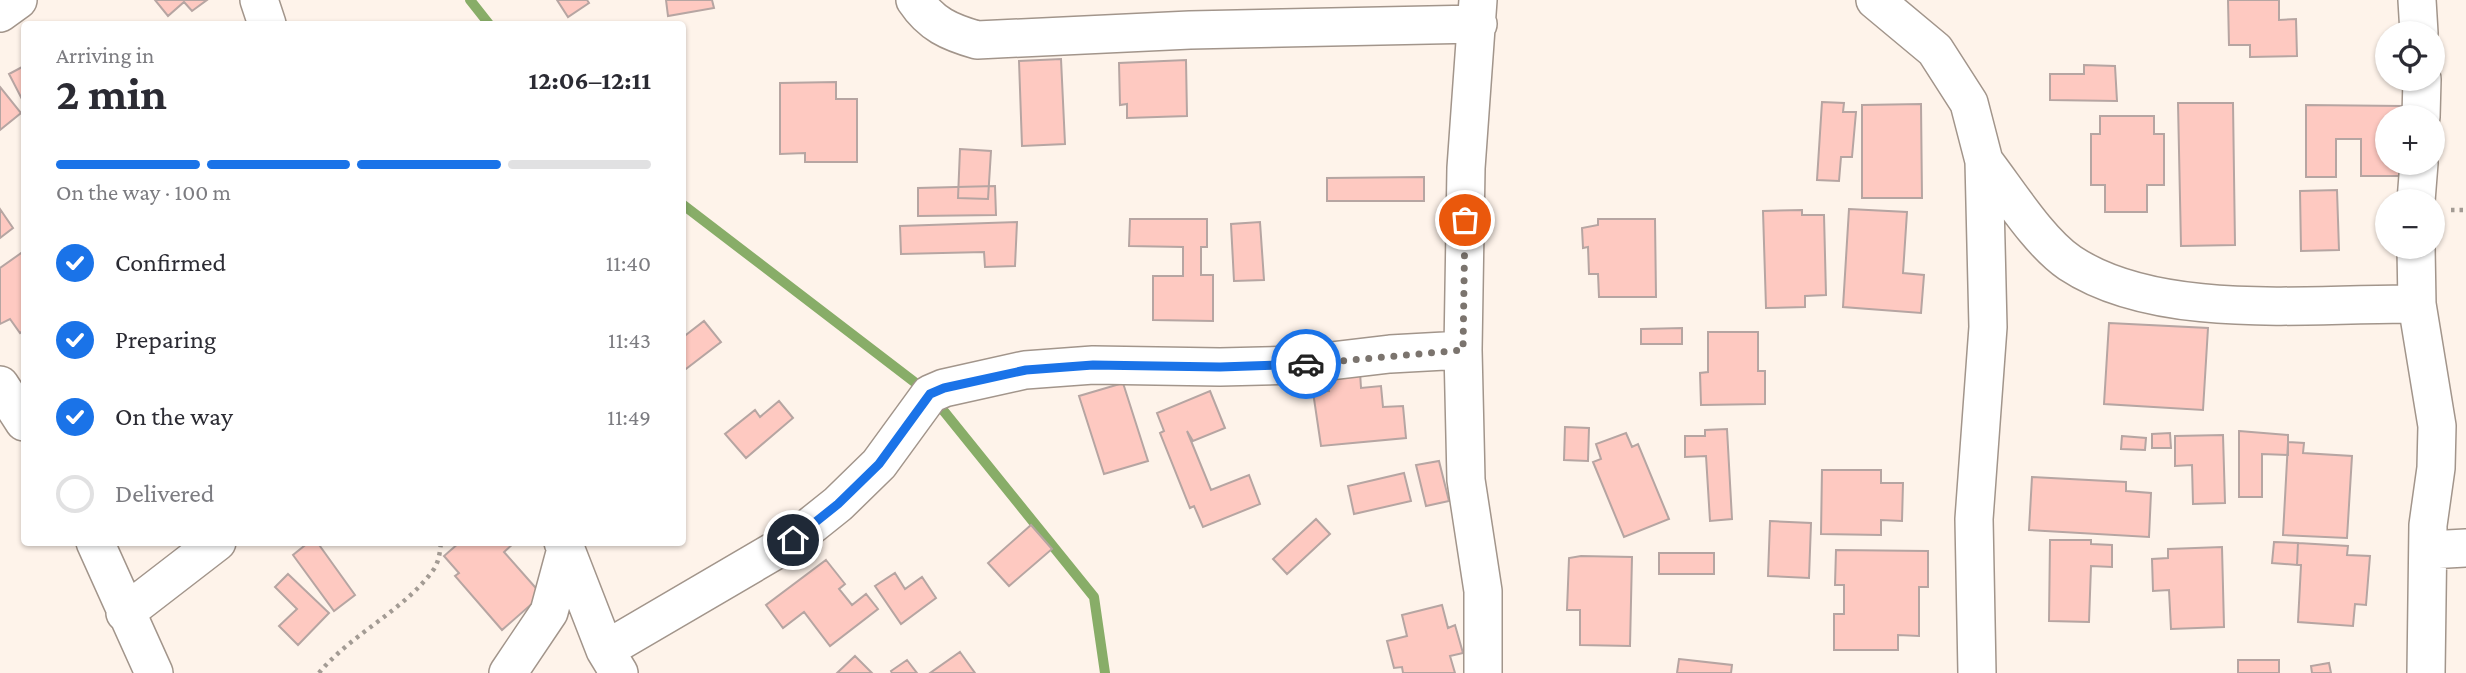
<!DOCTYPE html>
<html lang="en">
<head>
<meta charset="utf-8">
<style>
	:root { --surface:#fff; --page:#f2f2f3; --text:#2b2b33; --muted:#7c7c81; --line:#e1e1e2; --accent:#1a73e8 }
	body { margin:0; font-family:"Crimson Pro",serif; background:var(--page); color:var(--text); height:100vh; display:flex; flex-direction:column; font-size:26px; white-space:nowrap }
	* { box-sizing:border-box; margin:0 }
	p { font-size:23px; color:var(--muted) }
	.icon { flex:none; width:38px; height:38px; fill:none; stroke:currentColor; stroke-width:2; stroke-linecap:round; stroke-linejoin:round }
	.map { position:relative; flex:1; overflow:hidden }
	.side { position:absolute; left:21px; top:21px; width:665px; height:525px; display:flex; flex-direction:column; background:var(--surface); border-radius:7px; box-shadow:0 2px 5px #0004 }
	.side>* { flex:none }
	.buttons { position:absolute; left:2375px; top:21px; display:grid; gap:14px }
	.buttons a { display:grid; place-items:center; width:70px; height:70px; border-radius:50%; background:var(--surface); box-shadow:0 2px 5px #0004; font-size:35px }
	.pin { position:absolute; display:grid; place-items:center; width:60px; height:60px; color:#fff; margin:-30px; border:4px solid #fff; border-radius:50%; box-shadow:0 2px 7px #0007 }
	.courier { position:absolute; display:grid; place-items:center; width:70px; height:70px; margin:-35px; border:5px solid #1a73e8; border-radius:50%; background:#fff; color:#222; box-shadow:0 2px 9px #0007 }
	.overview em { font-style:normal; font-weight:700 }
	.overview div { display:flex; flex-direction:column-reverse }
	.overview { display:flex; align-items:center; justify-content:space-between; height:119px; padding:0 35px }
	h1 { font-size:46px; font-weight:700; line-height:52px }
	.bar { display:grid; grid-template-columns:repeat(4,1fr); gap:10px 7px; align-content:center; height:84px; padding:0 35px }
	.bar i { height:9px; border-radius:5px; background:var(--line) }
	.bar .selected { background:var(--accent) }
	.bar p { grid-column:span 4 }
	ol { padding:0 35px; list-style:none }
	li { display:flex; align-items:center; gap:21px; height:77px }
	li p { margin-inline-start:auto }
	li .icon { padding:7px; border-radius:50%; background:var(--accent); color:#fff; stroke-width:4 }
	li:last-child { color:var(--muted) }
	li i { width:38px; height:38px; border:4px solid var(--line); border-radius:50% }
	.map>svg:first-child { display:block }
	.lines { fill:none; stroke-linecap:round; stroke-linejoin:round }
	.stream { stroke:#88ad68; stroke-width:10 }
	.building { fill:#fec9c1; stroke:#b6a5a2; stroke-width:2 }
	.minor-casing { stroke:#a2958b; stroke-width:40 }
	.path { stroke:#a39b94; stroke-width:4.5; stroke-dasharray:3.5 5; stroke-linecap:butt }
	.minor { stroke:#fff; stroke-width:37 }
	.done { stroke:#7b746e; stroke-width:7; stroke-dasharray:0 12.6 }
	.route { stroke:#1a73e8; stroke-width:9 }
</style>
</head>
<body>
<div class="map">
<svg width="2466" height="673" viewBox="0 0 2466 673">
	<rect width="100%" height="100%" fill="#fef3ea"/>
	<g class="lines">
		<path class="stream" d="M470,0L489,24
			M682,204L930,394L1094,597L1105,673"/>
	</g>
	<path class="building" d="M155,0H207L192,11L184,2L168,16Z
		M557,0H587L589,3L568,17Z
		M666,0H712L714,8L668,16Z
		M2228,0H2279V20L2296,19L2297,56L2250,57V45H2229Z
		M1061,59L1065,144L1022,146L1019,61Z
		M1186,60L1187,116L1127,118V104L1120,105L1119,63Z
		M2084,65L2115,66L2117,101L2050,100V74H2084Z
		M24,66V103L9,74Z
		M836,82V99H857V162H805V153L780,154V83Z
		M0,87L21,113L0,130Z
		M1822,102L1844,103L1843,112H1856L1852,157H1841L1839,181L1817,180Z
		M2178,103H2233L2235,245L2181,246Z
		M1921,104L1922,198H1862V105Z
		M2306,105L2403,106V117H2387V163H2402V176H2361V139H2336V177H2306Z
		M2100,116H2154V134H2164V185H2147V212H2105V185H2091V134H2100Z
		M960,149L991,151L988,199L958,198Z
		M1424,177V201H1327V178Z
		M995,186L996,215L918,216V188Z
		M2337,190L2339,250L2301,251L2300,191Z
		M0,209L13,228L0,238Z
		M1849,209L1907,212L1903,273L1924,275L1921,313L1843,307Z
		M1802,210V215H1824L1826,295L1805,296V307L1766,308L1763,211Z
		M1130,219H1207V247H1201V275H1213V321L1153,320V276H1183V247L1129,246Z
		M1598,219H1655L1656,297H1599L1598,274H1589L1588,247L1583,248L1582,228L1598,225Z
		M1017,222L1015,266L985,267L984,252L901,254L900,226Z
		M1260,222L1264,280L1234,281L1231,224Z
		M24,251V330L20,333L10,319L0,324V268Z
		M704,321L721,342L682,372V338Z
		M2109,323L2208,328L2203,410L2104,404Z
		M1682,328V344H1641V329Z
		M1708,332H1758V371H1765V404L1701,405L1700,373L1708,372Z
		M1360,372L1361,388L1381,386L1383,407L1403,406L1406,438L1321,446L1313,392L1329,391L1327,375Z
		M1123,383L1148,461L1104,474L1079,396Z
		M1210,391L1225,428L1193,441L1187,431L1211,490L1249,475L1260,504L1203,527L1194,506L1190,508L1160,433L1164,431L1157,413Z
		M779,401L793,418L746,458L725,434L755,410L760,417Z
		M1565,427L1589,428L1588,461L1564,460Z
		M1727,429L1732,519L1710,521L1706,456L1685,457V436H1705V430Z
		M2239,431L2288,435V455L2262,454V497H2239Z
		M1626,433L1632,447L1638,444L1669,519L1624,537L1593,462L1601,459L1596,444Z
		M2170,433L2171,448H2152V434Z
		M2223,435L2225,503L2193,504L2192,465L2175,466V436Z
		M2122,436L2146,438L2145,450L2121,449Z
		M2288,442L2304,443L2303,453L2352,456L2347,538L2283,535Z
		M1439,461L1449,501L1426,506L1416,465Z
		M1822,470H1881V483H1903L1902,521L1881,520V535L1821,534Z
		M1404,473L1411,501L1354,514L1348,486Z
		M2032,477L2126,482V491L2151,493L2149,537L2029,530Z
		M1316,519L1330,534L1287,574L1273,559Z
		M1770,521L1811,523L1809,578L1768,576Z
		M1031,525L1052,549L1009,586L988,563Z
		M2050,540H2091V544L2112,545V567L2091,566L2089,622L2049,621Z
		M309,542H317L355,595L334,611L293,555Z
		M460,542H515L504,552L542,595L502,630L455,576L459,573L444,556Z
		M2274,542L2298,543L2297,565L2272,563Z
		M2298,543L2348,546L2347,555L2370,556L2366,605L2355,604L2353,626L2298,622L2301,565H2297Z
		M2222,547L2224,627L2171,629L2169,590L2153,591L2152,559L2168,558V549Z
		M1836,550L1928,551V587H1919V636L1898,635V650H1834V614H1844V585H1835Z
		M1659,553H1714V574H1659Z
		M1581,556L1632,557L1630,646L1580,645V610H1567L1569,558Z
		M826,560L845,584L839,589L852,605L866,594L878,609L830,646L804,612L783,628L766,605Z
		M895,573L905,589L922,577L936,598L901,624L875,586Z
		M288,574L329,613L298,645L279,626L297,609L275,587Z
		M1442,605L1448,628L1455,625L1463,653L1450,656L1455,673H1403L1402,667L1394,668L1387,641L1407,636L1402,615Z
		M960,652L975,673H930Z
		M855,656L872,673H837Z
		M1679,659L1732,665L1731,673H1677Z
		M907,660L917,673H892L891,671Z
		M2238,660H2279V673H2238Z
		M2329,663L2331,673H2312L2311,666Z"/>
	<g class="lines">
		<defs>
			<path id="minor" d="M259,0L267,24
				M915,0C931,24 949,32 977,40L1190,30L1478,24
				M1478,0L1466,168L1463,350L1466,480L1483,591V673
				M1875,0L1935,50L1969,103L1984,161L1988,327L1974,519L1977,673
				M2417,0L2419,33
				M0,13L18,0
				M2421,117L2422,79
				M1984,161C2008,192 2038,241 2070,263C2159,322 2313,303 2417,304
				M2416,201L2419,163
				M2416,247L2417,304L2437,426L2436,468L2428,525L2426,673
				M0,385L24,422
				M95,542L154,673
				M563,542L605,650L619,673
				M2429,550L2466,548
				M125,613L217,542
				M605,650L793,540L838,504L879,464L930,394L944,388L1025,370L1093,365L1220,367L1297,365L1390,354L1463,350
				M508,673L549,612L566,549"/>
		</defs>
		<use href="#minor" class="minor-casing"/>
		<path class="path" d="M2451,210H2466
			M319,673C352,633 404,611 434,569C439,561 440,552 441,542"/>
		<use href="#minor" class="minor"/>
	</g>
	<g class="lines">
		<path class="done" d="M1306,364L1463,350L1465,220"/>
		<path class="route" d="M793,540L838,504L879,464L930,394L944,388L1026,370L1093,365L1220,367L1306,364"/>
	</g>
</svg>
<div class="buttons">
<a><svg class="icon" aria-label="locate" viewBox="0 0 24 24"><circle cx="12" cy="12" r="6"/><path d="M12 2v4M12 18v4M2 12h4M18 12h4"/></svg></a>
<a>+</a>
<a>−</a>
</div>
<div class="pin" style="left:1465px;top:220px;background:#ea580c"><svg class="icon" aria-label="bag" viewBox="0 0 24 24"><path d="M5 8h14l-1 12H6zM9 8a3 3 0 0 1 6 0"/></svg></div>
<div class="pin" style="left:793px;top:540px;background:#1f2937"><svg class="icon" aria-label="home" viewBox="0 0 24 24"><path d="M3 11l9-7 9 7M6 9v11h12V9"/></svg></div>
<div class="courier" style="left:1306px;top:364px"><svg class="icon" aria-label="car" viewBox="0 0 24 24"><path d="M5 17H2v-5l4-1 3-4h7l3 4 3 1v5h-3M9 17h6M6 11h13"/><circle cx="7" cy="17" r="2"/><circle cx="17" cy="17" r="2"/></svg></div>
<section class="side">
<div class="overview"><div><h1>2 min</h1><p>Arriving in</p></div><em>12:06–12:11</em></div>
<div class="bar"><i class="selected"></i><i class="selected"></i><i class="selected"></i><i></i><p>On the way · 100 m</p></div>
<ol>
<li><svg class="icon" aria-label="check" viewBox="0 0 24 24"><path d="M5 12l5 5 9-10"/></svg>Confirmed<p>11:40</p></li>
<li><svg class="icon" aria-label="check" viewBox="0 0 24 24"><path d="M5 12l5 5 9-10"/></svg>Preparing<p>11:43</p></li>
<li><svg class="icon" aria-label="check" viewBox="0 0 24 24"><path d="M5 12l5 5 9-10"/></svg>On the way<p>11:49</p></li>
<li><i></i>Delivered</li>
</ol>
</section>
</div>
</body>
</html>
